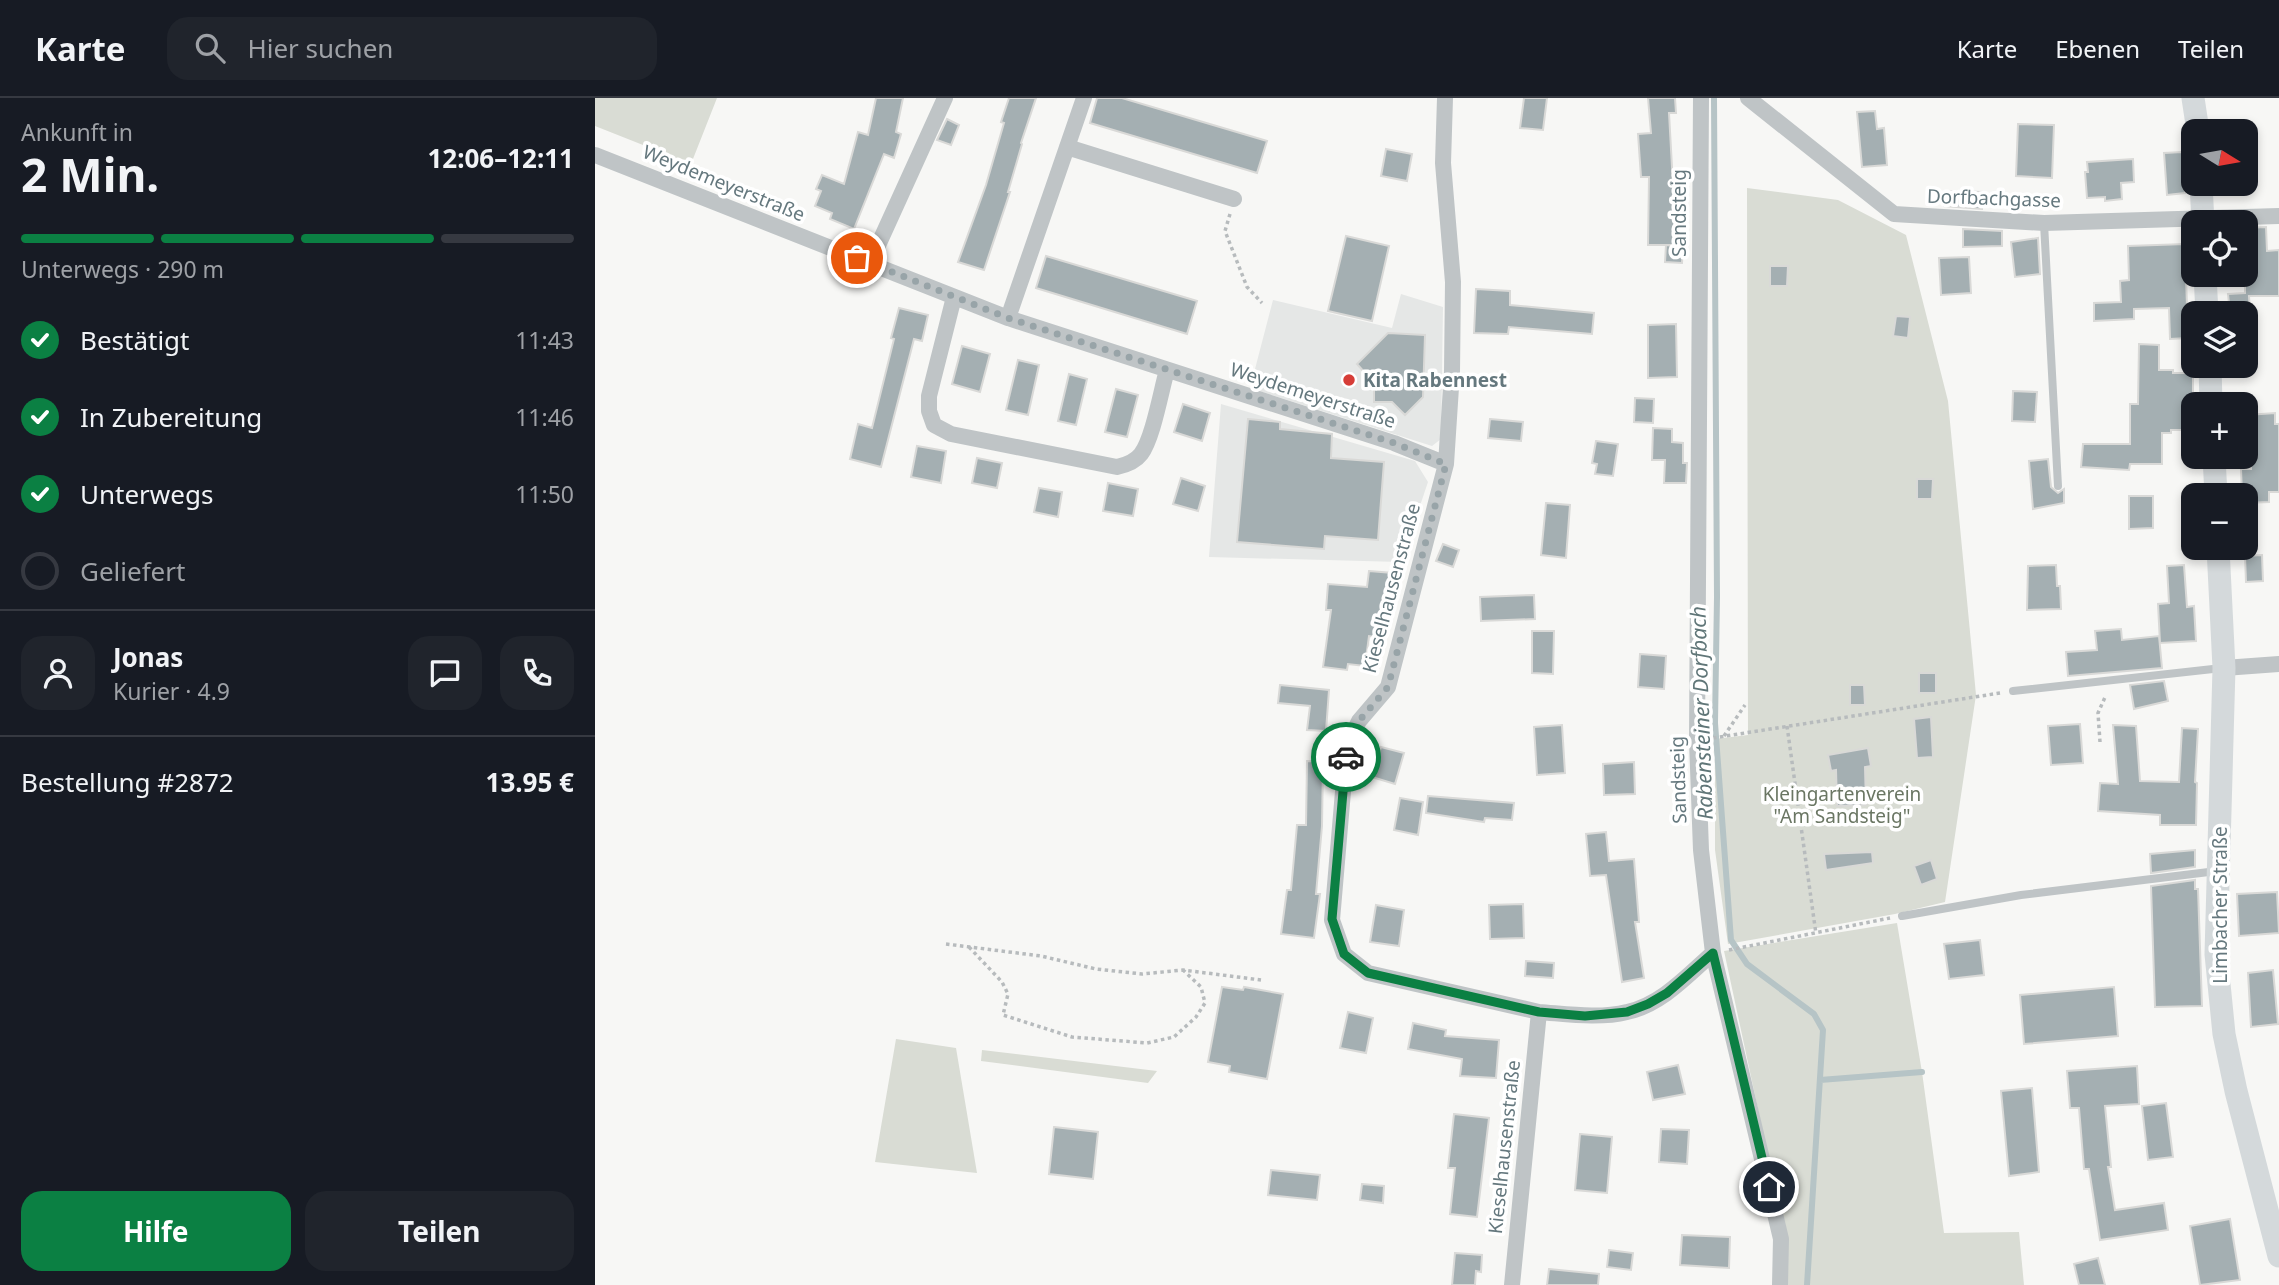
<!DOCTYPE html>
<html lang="de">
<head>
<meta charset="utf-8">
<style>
	:root { --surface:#171b24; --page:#20242c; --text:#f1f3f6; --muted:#9ea1a6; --line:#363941; --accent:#0b8043 }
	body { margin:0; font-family:"Noto Sans",sans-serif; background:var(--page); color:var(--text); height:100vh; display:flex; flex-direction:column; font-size:26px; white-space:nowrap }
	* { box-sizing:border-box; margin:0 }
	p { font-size:23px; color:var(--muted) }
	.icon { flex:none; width:38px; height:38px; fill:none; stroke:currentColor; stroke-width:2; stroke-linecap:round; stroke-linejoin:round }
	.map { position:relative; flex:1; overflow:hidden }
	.panel { display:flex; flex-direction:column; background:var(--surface); width:595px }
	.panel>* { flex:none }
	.needle { width:46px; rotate:101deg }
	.controls { position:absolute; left:1586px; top:21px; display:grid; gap:14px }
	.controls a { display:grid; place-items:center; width:77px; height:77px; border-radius:14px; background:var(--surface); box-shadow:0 4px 10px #0003; font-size:35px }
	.pin { position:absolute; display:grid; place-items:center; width:60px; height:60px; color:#fff; margin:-30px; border:4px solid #fff; border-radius:50%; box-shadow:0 2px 7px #0007 }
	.courier { position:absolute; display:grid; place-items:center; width:70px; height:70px; margin:-35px; border:5px solid #0b8043; border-radius:50%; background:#fff; color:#222; box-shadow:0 2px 9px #0007 }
	.overview em { font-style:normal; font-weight:700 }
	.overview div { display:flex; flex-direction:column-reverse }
	.overview { display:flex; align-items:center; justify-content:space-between; height:119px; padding:0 21px }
	h1 { font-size:46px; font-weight:700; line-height:52px }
	.bar { display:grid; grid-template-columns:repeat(4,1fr); gap:10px 7px; align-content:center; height:84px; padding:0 21px }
	.bar i { height:9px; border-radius:5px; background:var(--line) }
	.bar .current { background:var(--accent) }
	.bar p { grid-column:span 4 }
	.line { display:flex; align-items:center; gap:18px; padding:0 21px; border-top:2px solid var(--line) }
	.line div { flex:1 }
	.round { display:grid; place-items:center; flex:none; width:74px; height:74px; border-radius:21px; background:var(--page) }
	ol { padding:0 21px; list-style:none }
	li { display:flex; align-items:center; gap:21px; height:77px }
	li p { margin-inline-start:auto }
	li .icon { padding:7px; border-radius:50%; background:var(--accent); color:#fff; stroke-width:4 }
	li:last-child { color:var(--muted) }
	li i { width:38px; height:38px; border:4px solid var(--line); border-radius:50% }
	.primary-button { display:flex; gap:14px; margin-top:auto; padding:14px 21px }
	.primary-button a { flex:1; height:80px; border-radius:21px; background:var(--accent); color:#fff; font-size:28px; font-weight:700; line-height:80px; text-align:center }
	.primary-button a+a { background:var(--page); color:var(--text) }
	header { display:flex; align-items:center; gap:42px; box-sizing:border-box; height:98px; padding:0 35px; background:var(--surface); border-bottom:2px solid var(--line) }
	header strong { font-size:33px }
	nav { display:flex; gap:38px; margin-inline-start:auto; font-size:24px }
	.search { width:490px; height:63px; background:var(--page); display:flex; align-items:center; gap:18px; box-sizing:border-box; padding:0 24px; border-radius:21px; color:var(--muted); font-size:26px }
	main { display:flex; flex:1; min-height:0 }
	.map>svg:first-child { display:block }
	.built { fill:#e5e7e6 }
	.green { fill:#d9dcd4 }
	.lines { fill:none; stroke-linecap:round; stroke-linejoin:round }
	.stream { stroke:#b6c4c6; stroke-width:6 }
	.building { fill:#a4afb2; stroke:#d9d9d7; stroke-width:2 }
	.path { stroke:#b7bbbd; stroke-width:3.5; stroke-dasharray:3.5 3.5; stroke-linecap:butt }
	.lane { stroke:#bfc4c6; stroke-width:8 }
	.street { stroke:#bfc4c6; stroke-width:16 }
	.secondary { stroke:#d4d9db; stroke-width:23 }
	.done { stroke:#98a4a8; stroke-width:7; stroke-dasharray:0 12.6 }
	.route { stroke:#0b8043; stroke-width:9 }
	.poi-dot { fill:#d63d37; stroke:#fff; stroke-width:2.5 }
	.labels { text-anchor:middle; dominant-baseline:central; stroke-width:7; stroke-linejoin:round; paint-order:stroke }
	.street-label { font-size:19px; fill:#65787e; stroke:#fff }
	.poi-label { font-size:19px; font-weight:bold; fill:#65787e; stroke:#fff; text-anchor:start }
	.park-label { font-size:19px; fill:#6a7663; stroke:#fff }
	.water-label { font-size:21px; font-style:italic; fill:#607678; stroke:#fff }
</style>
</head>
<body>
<header>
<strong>Karte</strong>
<div class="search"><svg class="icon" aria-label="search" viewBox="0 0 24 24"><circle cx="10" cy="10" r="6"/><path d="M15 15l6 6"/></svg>Hier suchen</div>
<nav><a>Karte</a><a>Ebenen</a><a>Teilen</a></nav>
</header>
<main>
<section class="panel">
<div class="overview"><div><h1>2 Min.</h1><p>Ankunft in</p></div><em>12:06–12:11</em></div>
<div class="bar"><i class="current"></i><i class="current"></i><i class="current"></i><i></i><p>Unterwegs · 290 m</p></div>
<ol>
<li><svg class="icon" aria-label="check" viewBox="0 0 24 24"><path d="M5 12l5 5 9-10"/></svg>Bestätigt<p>11:43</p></li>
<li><svg class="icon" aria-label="check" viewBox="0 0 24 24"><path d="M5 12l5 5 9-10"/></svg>In Zubereitung<p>11:46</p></li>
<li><svg class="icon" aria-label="check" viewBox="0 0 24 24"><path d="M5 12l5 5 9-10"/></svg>Unterwegs<p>11:50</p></li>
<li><i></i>Geliefert</li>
</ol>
<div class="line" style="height:126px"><a class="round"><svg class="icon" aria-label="person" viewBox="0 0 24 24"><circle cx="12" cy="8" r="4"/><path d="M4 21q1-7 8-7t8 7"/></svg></a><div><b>Jonas</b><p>Kurier · 4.9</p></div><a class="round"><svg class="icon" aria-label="chat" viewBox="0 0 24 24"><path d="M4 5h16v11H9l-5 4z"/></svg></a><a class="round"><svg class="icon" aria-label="phone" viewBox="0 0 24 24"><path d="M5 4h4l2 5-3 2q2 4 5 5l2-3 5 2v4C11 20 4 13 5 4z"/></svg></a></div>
<div class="line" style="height:91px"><div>Bestellung #2872</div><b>13.95 €</b></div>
<div class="primary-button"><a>Hilfe</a><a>Teilen</a></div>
</section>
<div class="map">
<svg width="1684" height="1187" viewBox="0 0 1684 1187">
	<rect width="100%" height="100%" fill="#f7f7f5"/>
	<path class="built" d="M806,196L848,209L846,341L837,348L661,292L660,271L678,202L797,230Z
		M626,306L820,363L833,384L806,464L614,459Z"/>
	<path class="green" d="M0,0H122L96,66L0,28Z
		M1152,90L1243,102L1311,137L1353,303L1381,597L1350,804L1300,816L1133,846L1120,752V641L1153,637Z
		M1302,825L1327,974L1349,1135L1424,1134L1429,1187H1188L1189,1132L1129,853Z
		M301,941L361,950L382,1075L280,1064Z
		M387,952L562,973L553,985L386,963Z"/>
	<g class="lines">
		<path class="stream" d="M1119,0L1122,499L1120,625L1136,842L1152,866L1219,916L1228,932L1212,1187
			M1225,982L1327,974"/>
	</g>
	<path class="building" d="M281,0H308L301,34L306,36L299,60L289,56L259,131L235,121L237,115L220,108L226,93L221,91L227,77L249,86L263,34L273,37Z
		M414,0H441L426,45L427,46L413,94H415L389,172L363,164L391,87L409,25L406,24Z
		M502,0H527L672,43L662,75L495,25Z
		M929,0H952L948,32L925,30Z
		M1053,0H1080L1081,15H1074L1078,87H1084L1082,147H1053L1054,79H1046L1043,36L1056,35Z
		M1280,13L1282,31L1289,30L1292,67L1267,69L1262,14Z
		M352,21L364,27L356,47L342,42Z
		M1423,26L1459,27L1457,80L1421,78Z
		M791,51L817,56L812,83L786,78Z
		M1587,54L1590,95L1572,97L1569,55Z
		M1538,61L1539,84L1526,85L1527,101L1510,103V99L1492,100L1490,74H1493L1492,64Z
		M1349,93L1388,94L1387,111L1349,108Z
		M1671,129L1672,153L1684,152V198H1654L1655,215H1635L1633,196L1650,195V130Z
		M1368,131L1407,133V148L1368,149Z
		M751,138L794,148L777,223L733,213Z
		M1443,140L1445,176L1420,179L1416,144Z
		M1590,146L1593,240L1575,241L1574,210L1539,211V221L1499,223V205L1526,204L1525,183L1534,182L1533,148Z
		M1071,147L1088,148L1087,165L1070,164Z
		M451,158L602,203L592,236L441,190Z
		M1374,159L1376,195L1346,197L1344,160Z
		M1175,168H1193L1192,188H1175Z
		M881,191L915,193V207L999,215L997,236L914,229L913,236L879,235Z
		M304,210L333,217L327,243L319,241L286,369L255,361L263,326L277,330L299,241L296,240Z
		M1301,218L1315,219L1313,240L1298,238Z
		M1081,226L1082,279L1053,280V227Z
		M793,235L830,237L828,299L810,317L797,304H779V285L762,266Z
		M1544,246L1564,247V272H1578V275H1598V306L1593,308L1592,332H1576V335H1567V366H1535L1534,372L1486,369L1488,346H1535V306H1543Z
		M367,248L395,256L385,294L357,286Z
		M423,262L444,267L433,317L411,312Z
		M474,276L492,281L481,327L463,323Z
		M521,291L543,297L532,339L510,334Z
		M1418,293L1442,294L1440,324L1417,323Z
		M1040,300L1059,301L1058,325L1039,324Z
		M588,306L615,315L607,343L579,334Z
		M1680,315V326H1684V394H1674V404L1650,405V397H1647L1646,371H1656L1652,317Z
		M653,321L685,324V331L737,336L736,360L789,364L783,442L730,438L729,451L642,444Z
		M895,321L928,324L926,343L893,340Z
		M1058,330L1077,331V344L1088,345V365H1092L1091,385H1069L1070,362H1057Z
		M1001,343L1023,346L1018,378L1000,376L1002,366L997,365Z
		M322,348L351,353L346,385L316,379Z
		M382,360L407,365L402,390L377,385Z
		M1453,361L1456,389L1463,395L1469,391V405L1438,411L1434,363Z
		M586,380L610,388L603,413L578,406Z
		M1322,381H1338L1337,401H1322Z
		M513,385L543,391L538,418L508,413Z
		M444,390L467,394L463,419L439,414Z
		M1534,398H1558V430L1534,431Z
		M951,405L975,407L971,460L946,457Z
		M848,446L864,452L858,469L841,463Z
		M1667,457L1668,483L1651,484L1650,458Z
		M1461,467L1462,488H1465L1466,511L1432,512L1433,468Z
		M1589,467L1592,509L1599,508L1601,543L1565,545L1563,506L1574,505L1572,468Z
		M774,473L798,475L789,540L774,538L770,568L753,566L752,572L728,569L736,512H731L733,486L772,489Z
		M939,497L940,521L886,523L885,499Z
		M1526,531L1527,542L1564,538L1567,570L1473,578L1471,554L1502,552L1500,533Z
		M937,533H959L958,576L937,575Z
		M1045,556L1071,558L1069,591L1043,589Z
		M1324,575H1341V595H1324Z
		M1569,583L1573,603L1539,611L1535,587Z
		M685,587L734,592L731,633L712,632L715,608L683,605Z
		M1255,587H1269L1270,607H1255Z
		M1336,619L1338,659L1322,660L1319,621Z
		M1485,626L1488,665L1456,667L1453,628Z
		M967,627L970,675L942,677L939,629Z
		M1518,627L1541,628L1545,683L1584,684L1587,630L1603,631L1600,684L1602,685L1601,727H1565V717L1503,713L1505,685L1523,686Z
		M786,649L809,655L800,686L777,679Z
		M1273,650L1276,668L1270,669L1271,707L1242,708L1241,672L1236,673L1233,657Z
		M712,663L728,664L727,728L721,796H725L719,840L686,836L692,792H696L702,727H711Z
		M1039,664L1040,696L1009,697L1008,666Z
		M833,698L919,705L917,722L890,720L889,724L831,715Z
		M805,700L828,704L823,737L799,732Z
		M1011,734L1014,763L1039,761L1044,824H1040L1049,880L1027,884L1011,777L995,778L991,736Z
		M1600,752V769L1556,775L1555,756Z
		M1277,754L1278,765L1231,772L1229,756Z
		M1336,762L1342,781L1326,787L1319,768Z
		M1600,782V791H1603L1607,908L1560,909L1556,788Z
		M1682,794L1684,835L1644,838L1642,796Z
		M928,806L929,840L895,841L894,807Z
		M781,807L809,812L804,848L775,844Z
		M1385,842L1389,877L1354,881L1349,846Z
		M931,863L959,865L958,880L930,878Z
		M1678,872L1683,926L1656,929L1653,875Z
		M627,889L648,892L649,889L688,896L672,981L634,974L635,968L613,964Z
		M1519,889L1523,938L1429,946L1425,897Z
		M753,914L778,920L771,955L745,950Z
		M818,925L851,932L850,938L904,942L901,980L865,978L867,961L813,951Z
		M1083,967L1090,996L1058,1002L1052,974Z
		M1542,968L1544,1006L1510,1008L1516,1069H1513L1520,1112L1569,1105L1573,1132L1505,1142L1494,1071H1489L1484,1010H1475L1472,973Z
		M1437,990L1444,1074L1414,1078L1406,993Z
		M1571,1005L1578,1059L1553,1062L1547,1008Z
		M859,1016L894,1020L882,1119L855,1116L860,1070H853Z
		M459,1029L503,1034L498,1081L454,1076Z
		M1066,1031L1094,1032L1092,1066L1064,1064Z
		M985,1036L1017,1039L1012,1095L980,1092Z
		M676,1072L725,1077L722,1102L673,1097Z
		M767,1086L789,1088L788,1105L765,1102Z
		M1635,1121L1645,1182L1605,1187L1595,1128Z
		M1087,1137L1135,1139L1134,1170L1085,1167Z
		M1014,1152L1038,1155L1036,1172L1012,1169Z
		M860,1155L887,1157L886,1174L881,1173L880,1187H857Z
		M1503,1160L1510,1187H1484L1479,1166Z
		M954,1171L1004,1176L1003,1187H952Z"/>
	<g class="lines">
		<path class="path" d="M635,116L630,133L652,189L667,205
			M1192,628L1221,836
			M1129,638L1150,607
			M1118,640L1405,595
			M1505,644L1503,615L1511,597
			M351,846L446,858L501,871L547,876L588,872L666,882
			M374,849L407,884L413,896L408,917L477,939L552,945L579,939L601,919L610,905L606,889L588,872
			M1134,852L1295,820"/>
		<path class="lane" d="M1449,125L1463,388
			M1418,593L1627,570
			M1307,818L1426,797L1622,773"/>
		<path class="street" d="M489,0L413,220L799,345L851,366
			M850,0L848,65L858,184L857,274L851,366L793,589L764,623L752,647L737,822L749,856L773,875L944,914L917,1187
			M1106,0L1102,643L1106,752L1118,855L1186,1141L1185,1187
			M1153,0L1299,116L1449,125L1684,118
			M472,49L639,101
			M0,57L413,220
			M275,165L350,0
			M359,199L334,298V313L339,327L356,336L522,369C531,367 540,364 546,356C558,340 566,293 572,272
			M1629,570L1684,566
			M944,914C972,916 1004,921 1032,914C1066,907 1093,877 1118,855"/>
		<path class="secondary" d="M1598,0L1603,33
			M1606,86L1608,124
			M1610,177L1612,215
			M1615,268L1616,306
			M1619,359L1621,397
			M1623,450L1629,570L1621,856L1629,936L1641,993L1684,1158"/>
	</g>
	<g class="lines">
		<path class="done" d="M262,160L413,220L799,345L851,366L793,589L764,623L752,647L751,659"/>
		<path class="route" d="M751,659L737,821L749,856L773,875L944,914L990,918L1032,914L1053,906L1072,895L1118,855L1174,1089"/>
	</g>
	<circle class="poi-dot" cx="754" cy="282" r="7"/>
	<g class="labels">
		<g class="street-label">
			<text transform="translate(129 85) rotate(22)">Weydemeyerstraße</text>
			<text transform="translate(1399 100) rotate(2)">Dorfbachgasse</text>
			<text transform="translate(1084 115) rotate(-90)">Sandsteig</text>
			<text transform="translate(718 297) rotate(18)">Weydemeyerstraße</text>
			<text transform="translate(796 490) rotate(-75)">Kieselhausenstraße</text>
			<text transform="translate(1083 682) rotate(-92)">Sandsteig</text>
			<text transform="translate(1625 807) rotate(-90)">Limbacher Straße</text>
			<text transform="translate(909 1049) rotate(-84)">Kieselhausenstraße</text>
		</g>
		<g class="poi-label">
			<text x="768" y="282">Kita Rabennest</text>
		</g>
		<g class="park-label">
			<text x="1247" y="696">Kleingartenverein<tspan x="1247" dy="22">"Am Sandsteig"</tspan></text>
		</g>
		<g class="water-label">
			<text transform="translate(1106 615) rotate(-92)">Rabensteiner Dorfbach</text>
		</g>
	</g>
</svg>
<div class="controls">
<a><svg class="needle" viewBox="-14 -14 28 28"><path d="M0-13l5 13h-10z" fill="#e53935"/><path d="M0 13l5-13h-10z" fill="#9ea1a6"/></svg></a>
<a><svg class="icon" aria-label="locate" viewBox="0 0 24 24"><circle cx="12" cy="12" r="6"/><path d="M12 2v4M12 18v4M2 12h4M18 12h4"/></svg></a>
<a><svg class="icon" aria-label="layers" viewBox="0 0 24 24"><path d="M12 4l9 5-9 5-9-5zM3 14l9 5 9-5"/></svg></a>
<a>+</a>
<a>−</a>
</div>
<div class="pin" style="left:262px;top:160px;background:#ea580c"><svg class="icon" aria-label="bag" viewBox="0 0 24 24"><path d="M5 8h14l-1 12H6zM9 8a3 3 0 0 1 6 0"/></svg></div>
<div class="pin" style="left:1174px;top:1089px;background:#1f2937"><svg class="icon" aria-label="home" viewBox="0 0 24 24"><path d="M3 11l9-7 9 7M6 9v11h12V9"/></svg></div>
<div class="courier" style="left:751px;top:659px"><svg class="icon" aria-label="car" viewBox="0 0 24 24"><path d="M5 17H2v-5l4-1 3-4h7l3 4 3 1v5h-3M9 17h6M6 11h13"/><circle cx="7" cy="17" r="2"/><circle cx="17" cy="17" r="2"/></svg></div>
</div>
</main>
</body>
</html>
